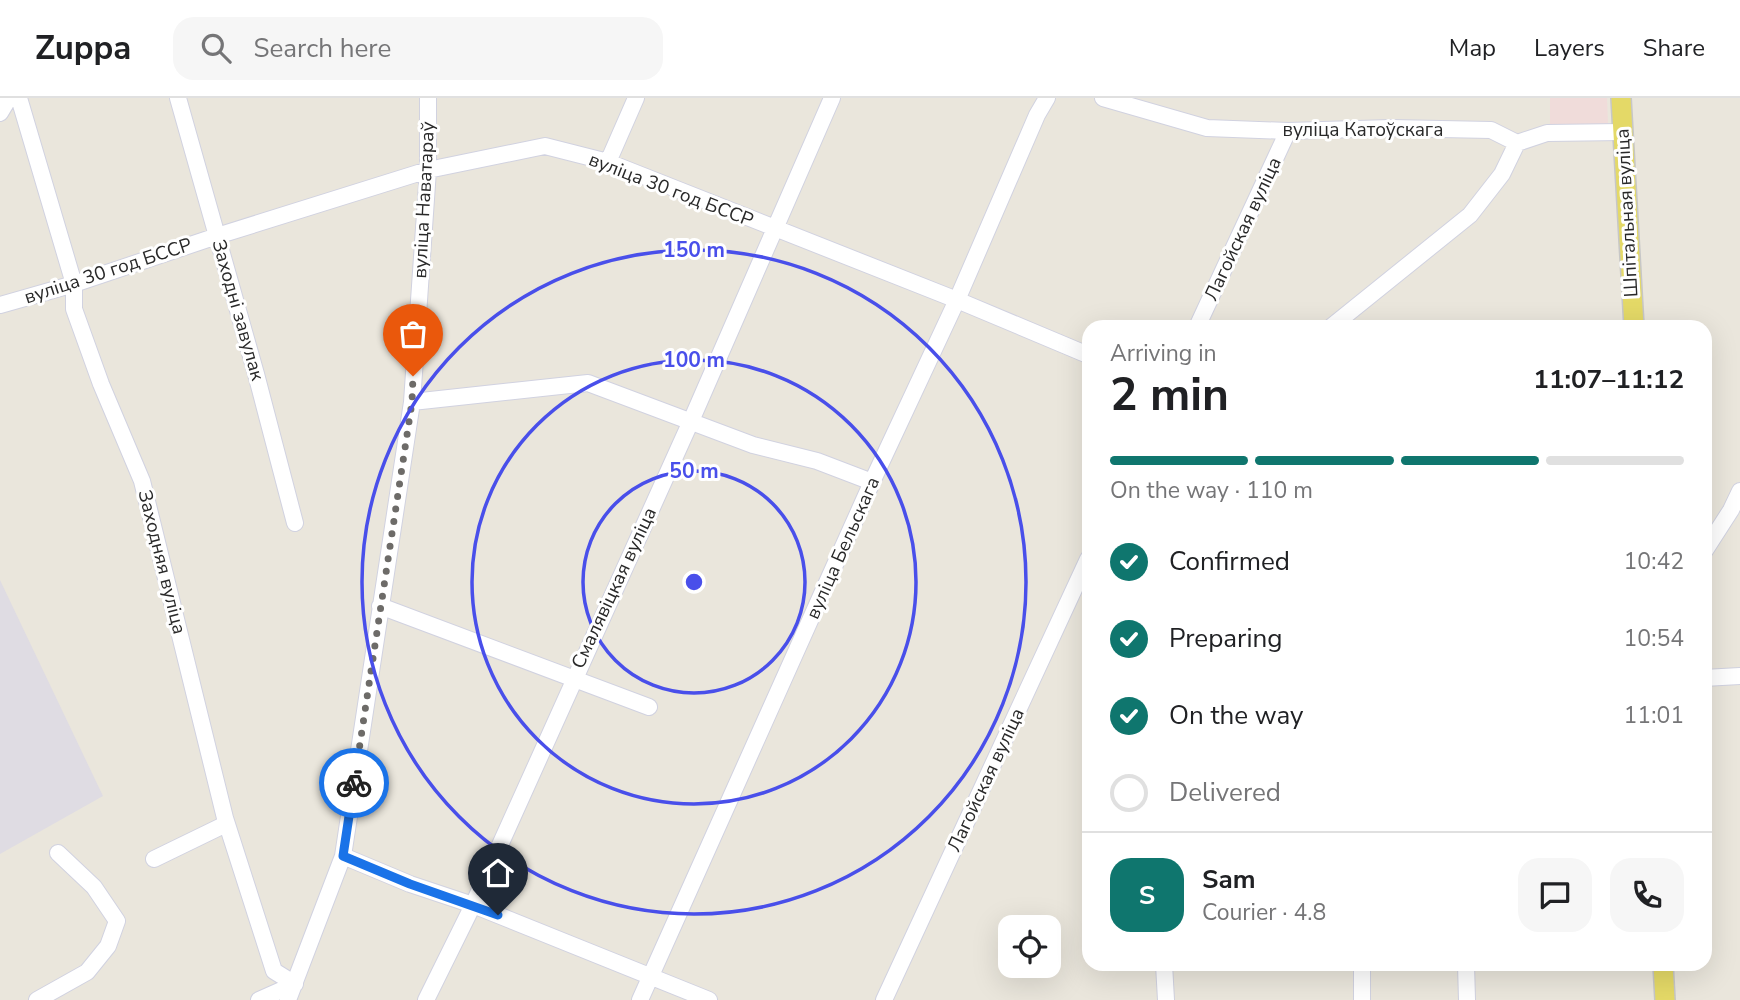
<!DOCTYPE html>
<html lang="en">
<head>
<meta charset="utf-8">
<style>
	:root { --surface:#fff; --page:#f6f6f6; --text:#202124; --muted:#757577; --line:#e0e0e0; --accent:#0f766e }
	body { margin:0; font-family:"Nunito Sans",sans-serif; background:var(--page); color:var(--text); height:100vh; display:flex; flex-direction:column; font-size:26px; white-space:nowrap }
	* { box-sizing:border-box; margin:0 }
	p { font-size:23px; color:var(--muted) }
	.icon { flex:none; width:38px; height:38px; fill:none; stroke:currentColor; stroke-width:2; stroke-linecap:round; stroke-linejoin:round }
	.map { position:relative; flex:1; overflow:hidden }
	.sheet { position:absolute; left:1082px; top:222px; width:630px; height:651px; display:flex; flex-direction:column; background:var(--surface); border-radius:21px; box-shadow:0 7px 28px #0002 }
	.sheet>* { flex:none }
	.tools { position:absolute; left:998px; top:817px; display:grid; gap:14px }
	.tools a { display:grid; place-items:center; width:63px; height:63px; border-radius:14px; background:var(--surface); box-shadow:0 7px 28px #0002; font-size:35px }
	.pin { position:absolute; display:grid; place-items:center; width:60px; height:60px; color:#fff; margin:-72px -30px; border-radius:50% 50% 50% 0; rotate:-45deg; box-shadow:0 0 7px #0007 }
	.pin .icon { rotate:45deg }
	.courier { position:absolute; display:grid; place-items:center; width:70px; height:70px; margin:-35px; border:5px solid #1a73e8; border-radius:50%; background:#fff; color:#222; box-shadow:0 2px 9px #0007 }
	.head em { font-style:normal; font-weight:700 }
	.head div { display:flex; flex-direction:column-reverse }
	.head { display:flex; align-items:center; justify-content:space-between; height:119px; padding:0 28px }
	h1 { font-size:46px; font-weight:700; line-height:52px }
	.bar { display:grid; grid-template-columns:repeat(4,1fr); gap:10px 7px; align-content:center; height:84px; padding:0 28px }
	.bar i { height:9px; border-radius:5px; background:var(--line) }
	.bar .on { background:var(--accent) }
	.bar p { grid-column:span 4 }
	.line { display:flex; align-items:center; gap:18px; padding:0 28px; border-top:2px solid var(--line) }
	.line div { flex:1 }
	.round { display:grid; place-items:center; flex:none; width:74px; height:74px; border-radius:21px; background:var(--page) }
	ol { padding:0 28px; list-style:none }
	li { display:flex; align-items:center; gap:21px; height:77px }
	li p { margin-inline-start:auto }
	li .icon { padding:7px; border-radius:50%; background:var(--accent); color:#fff; stroke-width:4 }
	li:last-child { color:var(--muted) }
	li i { width:38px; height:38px; border:4px solid var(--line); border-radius:50% }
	header { display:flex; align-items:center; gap:42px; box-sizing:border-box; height:98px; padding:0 35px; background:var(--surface); border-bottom:2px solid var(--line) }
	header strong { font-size:33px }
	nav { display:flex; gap:38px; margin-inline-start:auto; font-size:24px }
	.search { width:490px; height:63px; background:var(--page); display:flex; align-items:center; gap:18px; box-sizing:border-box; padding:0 24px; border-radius:21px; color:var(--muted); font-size:26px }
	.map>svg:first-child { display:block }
	.industrial { fill:#dfdce3 }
	.medical { fill:#f0dcda }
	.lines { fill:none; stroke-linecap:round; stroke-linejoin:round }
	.minor-casing { stroke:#d1d2e0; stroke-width:18 }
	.major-casing { stroke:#c7c7c7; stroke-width:22 }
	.minor { stroke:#fff; stroke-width:16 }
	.major { stroke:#e4d967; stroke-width:19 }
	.done { stroke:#6d6b68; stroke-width:7; stroke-dasharray:0 12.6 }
	.route { stroke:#1a73e8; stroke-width:9 }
	.ring { fill:none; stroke:#494fea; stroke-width:3.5 }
	.labels { text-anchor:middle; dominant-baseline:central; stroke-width:6; stroke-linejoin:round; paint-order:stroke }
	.street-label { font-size:19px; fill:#292929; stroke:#fff }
	.centre { fill:#494fea; stroke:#fff; stroke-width:3.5 }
	.ring-label { font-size:21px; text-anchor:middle; font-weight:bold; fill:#494fea; stroke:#fff; stroke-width:6; stroke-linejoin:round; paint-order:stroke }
</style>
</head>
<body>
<header>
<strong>Zuppa</strong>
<div class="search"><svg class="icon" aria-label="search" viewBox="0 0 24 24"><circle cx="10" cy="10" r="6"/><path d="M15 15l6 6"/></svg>Search here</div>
<nav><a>Map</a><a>Layers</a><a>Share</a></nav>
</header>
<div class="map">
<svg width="1740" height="902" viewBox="0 0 1740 902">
	<rect width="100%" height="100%" fill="#eae6dc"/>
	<path class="industrial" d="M0,482L103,698L0,756Z"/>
	<path class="medical" d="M1550,0H1607L1608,26L1550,29Z"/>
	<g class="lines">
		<defs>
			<path id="minor" d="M19,0L74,186V211L101,286L142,383L225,720L274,873L295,886
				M178,0L256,276L295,425
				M1103,0L1207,30L1288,33L1391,30L1491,32L1517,45L1547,35L1622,34
				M0,15L9,0
				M608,64L636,0
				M0,207L74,186L217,138L428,72L545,48L608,64L957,202L1088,257
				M1197,229L1288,33
				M1331,229L1470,117L1502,76L1517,45
				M412,304L588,285L753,347L817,363L872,384
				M1704,454L1731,412L1740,393
				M380,508L649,609
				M1704,580L1740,578
				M343,758L410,786L473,807L709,902
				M154,761L226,726
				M1164,866L1166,902
				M1466,866L1467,902
				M37,902L87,874L108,848L117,823L94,789L58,755
				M259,902L295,886
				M288,902L343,758L412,304L428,72V0
				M426,902L473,807L691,323L832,0
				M640,902L872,384L957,202L1037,17L1047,0
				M884,902L1088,461
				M1362,902V866"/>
			<path id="major" d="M1621,0L1634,229
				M1663,866L1665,902"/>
		</defs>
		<use href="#minor" class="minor-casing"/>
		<use href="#major" class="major-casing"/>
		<use href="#minor" class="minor"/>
		<use href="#major" class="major"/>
	</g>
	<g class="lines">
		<path class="done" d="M354,685L412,304L413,278"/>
		<path class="route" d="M354,685L343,758L410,786L498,817"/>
	</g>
	<g class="ring">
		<circle cx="694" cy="484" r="111"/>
		<circle cx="694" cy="484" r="222"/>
		<circle cx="694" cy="484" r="332"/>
	</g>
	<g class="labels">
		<g class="street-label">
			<text x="1363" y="32">вуліца Катоўскага</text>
			<text transform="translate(671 92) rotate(21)">вуліца 30 год БССР</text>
			<text transform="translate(424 102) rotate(-87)">вуліца Наватараў</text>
			<text transform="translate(1627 115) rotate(-93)">Шпітальная вуліца</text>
			<text transform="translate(1243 131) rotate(-65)">Лагойская вуліца</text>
			<text transform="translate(108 173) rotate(-18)">вуліца 30 год БССР</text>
			<text transform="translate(238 212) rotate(74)">Заходні завулак</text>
			<text transform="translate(843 450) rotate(-66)">вуліца Бельскага</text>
			<text transform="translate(162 464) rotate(76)">Заходняя вуліца</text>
			<text transform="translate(614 490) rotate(-65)">Смалявіцкая вуліца</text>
			<text transform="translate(986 682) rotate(-65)">Лагойская вуліца</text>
		</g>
	</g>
	<circle cx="694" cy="484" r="10" class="centre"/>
	<g class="ring-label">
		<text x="694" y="159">150 m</text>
		<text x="694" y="269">100 m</text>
		<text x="694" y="380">50 m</text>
	</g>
</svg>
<div class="tools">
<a><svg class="icon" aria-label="locate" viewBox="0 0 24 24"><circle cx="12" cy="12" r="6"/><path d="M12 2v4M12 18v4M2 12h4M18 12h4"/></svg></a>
</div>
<div class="pin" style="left:413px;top:278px;background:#ea580c"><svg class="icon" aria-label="bag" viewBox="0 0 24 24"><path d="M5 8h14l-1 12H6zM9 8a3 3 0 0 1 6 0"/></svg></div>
<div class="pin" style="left:498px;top:817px;background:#1f2937"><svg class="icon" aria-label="home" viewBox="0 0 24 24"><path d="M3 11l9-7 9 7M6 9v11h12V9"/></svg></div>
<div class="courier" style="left:354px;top:685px"><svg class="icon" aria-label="bike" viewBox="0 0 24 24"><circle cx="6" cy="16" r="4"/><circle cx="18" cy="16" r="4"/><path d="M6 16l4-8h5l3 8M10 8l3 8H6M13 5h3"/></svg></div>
<section class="sheet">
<div class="head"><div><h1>2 min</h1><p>Arriving in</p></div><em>11:07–11:12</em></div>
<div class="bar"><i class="on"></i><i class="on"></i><i class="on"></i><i></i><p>On the way · 110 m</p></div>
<ol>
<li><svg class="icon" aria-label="check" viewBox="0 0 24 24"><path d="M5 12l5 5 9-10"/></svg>Confirmed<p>10:42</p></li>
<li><svg class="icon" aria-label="check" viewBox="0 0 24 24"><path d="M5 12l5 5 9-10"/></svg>Preparing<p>10:54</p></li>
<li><svg class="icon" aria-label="check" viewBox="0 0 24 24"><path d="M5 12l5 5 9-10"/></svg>On the way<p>11:01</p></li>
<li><i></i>Delivered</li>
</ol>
<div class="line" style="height:126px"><b class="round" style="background:var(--accent);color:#fff">S</b><div><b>Sam</b><p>Courier · 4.8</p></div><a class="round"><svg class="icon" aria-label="chat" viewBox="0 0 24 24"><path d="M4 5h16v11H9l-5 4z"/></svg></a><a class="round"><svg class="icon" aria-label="phone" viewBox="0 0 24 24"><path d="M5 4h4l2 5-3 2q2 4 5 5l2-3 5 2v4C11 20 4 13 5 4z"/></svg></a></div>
</section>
</div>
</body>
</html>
